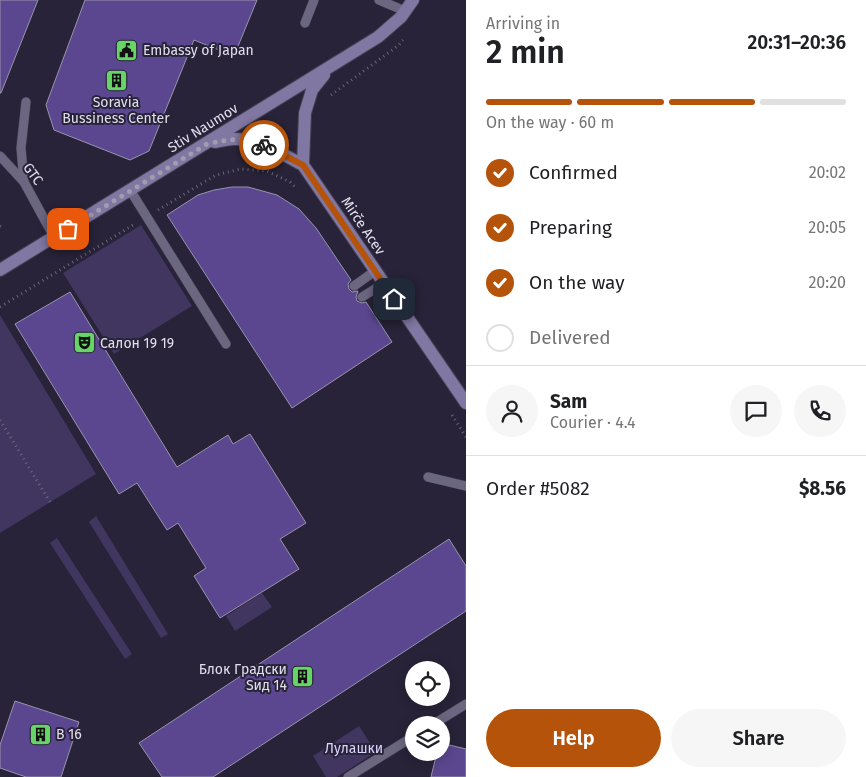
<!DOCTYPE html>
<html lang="en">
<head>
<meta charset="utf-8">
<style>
	:root { --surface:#fff; --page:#f6f6f6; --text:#202124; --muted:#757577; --line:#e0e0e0; --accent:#b45309 }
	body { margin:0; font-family:"Fira Sans",sans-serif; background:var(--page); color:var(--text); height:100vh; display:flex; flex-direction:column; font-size:19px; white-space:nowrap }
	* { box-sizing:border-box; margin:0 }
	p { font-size:16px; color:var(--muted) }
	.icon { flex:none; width:28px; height:28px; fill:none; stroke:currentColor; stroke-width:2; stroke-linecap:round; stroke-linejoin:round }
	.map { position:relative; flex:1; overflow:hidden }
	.sheet { display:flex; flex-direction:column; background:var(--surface); width:400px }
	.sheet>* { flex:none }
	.controls { position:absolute; left:405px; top:661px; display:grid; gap:10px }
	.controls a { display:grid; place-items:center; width:45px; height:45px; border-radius:50%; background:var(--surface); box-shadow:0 2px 12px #0003; font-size:25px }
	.pin { position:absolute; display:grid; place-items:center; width:42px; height:42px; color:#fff; margin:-21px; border-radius:10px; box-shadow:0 2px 8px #0006 }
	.courier { position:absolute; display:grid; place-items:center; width:50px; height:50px; margin:-25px; border:4px solid #b45309; border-radius:50%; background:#fff; color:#222; box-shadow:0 1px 6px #0007 }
	.overview em { font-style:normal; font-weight:600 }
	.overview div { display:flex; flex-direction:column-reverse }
	.overview { display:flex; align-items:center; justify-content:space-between; height:85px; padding:0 20px }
	h1 { font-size:32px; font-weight:600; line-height:38px }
	.bar { display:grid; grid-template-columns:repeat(4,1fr); gap:8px 5px; align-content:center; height:60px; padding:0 20px }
	.bar i { height:6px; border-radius:4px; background:var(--line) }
	.bar .selected { background:var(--accent) }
	.bar p { grid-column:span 4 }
	.line { display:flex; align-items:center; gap:12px; padding:0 20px; border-top:1px solid var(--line) }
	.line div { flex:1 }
	.round { display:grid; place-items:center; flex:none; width:52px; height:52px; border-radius:26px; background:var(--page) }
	ol { padding:0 20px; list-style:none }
	li { display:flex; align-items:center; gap:15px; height:55px }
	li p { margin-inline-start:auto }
	li .icon { padding:5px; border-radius:50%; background:var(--accent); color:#fff; stroke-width:4 }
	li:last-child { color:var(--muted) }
	li i { width:28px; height:28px; border:2px solid var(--line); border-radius:50% }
	.button { display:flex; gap:10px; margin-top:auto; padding:10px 20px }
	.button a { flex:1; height:58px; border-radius:30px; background:var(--accent); color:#fff; font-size:20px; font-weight:600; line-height:58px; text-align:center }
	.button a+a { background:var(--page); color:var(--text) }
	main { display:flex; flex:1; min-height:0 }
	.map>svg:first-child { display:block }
	.green { fill:#403660 }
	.building { fill:#5a478f; stroke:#9994ae }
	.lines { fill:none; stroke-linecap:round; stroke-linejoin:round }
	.lane-casing { stroke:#433f50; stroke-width:10 }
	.secondary-casing { stroke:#433f50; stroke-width:14 }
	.path { stroke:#6a6679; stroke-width:3; stroke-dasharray:1 4; stroke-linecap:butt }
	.lane { stroke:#6c6780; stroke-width:9 }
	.secondary { stroke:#8077a2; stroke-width:12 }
	.done { stroke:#a09dae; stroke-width:5; stroke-dasharray:0 9 }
	.route { stroke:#b45309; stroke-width:6 }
	.labels { text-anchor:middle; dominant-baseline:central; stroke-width:4; stroke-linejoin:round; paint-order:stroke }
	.poi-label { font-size:14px; fill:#e1dfed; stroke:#282338; text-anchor:start }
	.street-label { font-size:14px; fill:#e1dfed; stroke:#282338 }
	.park-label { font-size:14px; fill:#dcd4fe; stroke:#282338 }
</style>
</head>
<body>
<main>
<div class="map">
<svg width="466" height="777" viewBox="0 0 466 777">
	<rect width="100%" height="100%" fill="#282338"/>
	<path class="green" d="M141,225L192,306L114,354L63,273Z
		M0,315L96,474L0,533Z
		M96,516L168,634L161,638L89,522Z
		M57,538L132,654L125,659L50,543Z
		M262,593L272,607L235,631L226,616Z
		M359,726L376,752L337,777H326L313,756Z"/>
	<path class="building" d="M0,0H38L1,93H0Z
		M85,0H257L234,56L194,40L149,151L130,160L54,130L46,105Z
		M232,187H248L277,195L299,209L316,228L351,280L348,284L349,289L352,292L358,291L356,297L357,301L362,303L366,302L392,342L292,408L167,215L198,195L214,190Z
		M70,292L177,467L228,435L233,444L250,434L306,523L280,539L299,569L220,618L194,576L206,568L178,523L167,530L137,483L119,494L15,324Z
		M449,539L466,566V611L213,777H162L139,743Z
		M15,701L79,722L61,777H26L0,768V745Z
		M441,743L466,749V777H431L437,752H441Z"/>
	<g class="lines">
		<defs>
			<path id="lane" d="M379,0L405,11
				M305,23L314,0
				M0,156L24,182L54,237
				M24,182L21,148L26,102
				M130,190L226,344
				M354,286L375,271
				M362,297L383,284
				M428,477L466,486
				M432,725L466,704
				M348,777L414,736"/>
			<path id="secondary" d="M215,142C221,141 228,139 234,139C259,139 282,154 303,165L466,403
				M303,165L305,113L312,90L324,75
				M0,270L378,37L401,17L413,0"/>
		</defs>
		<use href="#lane" class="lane-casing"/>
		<use href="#secondary" class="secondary-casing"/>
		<path class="path" d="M331,95L399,45L403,40
			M158,210L216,175L241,169L267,171L290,182L296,188
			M0,226L2,227L0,228
			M0,307L133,225
			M452,415L466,437
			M0,420L50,502"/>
		<use href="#lane" class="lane"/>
		<use href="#secondary" class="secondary"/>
	</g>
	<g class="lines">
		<path class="done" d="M68,229L207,144C229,139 242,137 264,145"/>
		<path class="route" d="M264,145L303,165L394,299"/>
	</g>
	<defs>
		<symbol id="civic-square" viewBox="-11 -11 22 22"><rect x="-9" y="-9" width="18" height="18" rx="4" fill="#66d466" stroke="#282338"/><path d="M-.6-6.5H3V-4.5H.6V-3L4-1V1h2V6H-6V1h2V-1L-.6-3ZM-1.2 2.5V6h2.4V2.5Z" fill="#111"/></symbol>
		<symbol id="building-square" viewBox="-11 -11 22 22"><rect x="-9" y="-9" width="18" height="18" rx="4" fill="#66d466" stroke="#282338"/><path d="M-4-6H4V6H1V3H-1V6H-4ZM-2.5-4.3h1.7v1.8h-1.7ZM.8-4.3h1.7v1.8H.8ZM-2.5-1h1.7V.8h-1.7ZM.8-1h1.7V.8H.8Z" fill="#111"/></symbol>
		<symbol id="theatre-square" viewBox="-11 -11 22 22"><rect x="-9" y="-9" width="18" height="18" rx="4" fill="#66d466" stroke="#282338"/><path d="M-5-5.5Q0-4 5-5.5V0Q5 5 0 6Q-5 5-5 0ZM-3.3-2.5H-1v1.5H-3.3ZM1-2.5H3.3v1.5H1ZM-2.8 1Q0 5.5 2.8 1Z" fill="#111"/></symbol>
	</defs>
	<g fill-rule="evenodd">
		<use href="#civic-square" x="114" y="38" width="25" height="25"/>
		<use href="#building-square" x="104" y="68" width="25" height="25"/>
		<use href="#theatre-square" x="72" y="330" width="25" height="25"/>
		<use href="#building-square" x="290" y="664" width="25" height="25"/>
		<use href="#building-square" x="28" y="722" width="25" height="25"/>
	</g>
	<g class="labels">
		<g class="poi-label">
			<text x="143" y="50">Embassy of Japan</text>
			<text x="116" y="102" text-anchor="middle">Soravia<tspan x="116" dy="16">Bussiness Center</tspan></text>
			<text x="100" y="343">Салон 19 19</text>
			<text x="287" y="669" text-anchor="end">Блок Градски<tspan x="287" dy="16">Sид 14</tspan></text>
			<text x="56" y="734">B 16</text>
		</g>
		<g class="street-label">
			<text transform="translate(203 128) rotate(-32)">Stiv Naumov</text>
			<text transform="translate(33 174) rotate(54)">GTC</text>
			<text transform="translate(363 226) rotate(56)">Mirče Acev</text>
		</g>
		<g class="park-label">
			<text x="354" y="748">Лулашки</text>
		</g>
	</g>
</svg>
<div class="controls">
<a><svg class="icon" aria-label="locate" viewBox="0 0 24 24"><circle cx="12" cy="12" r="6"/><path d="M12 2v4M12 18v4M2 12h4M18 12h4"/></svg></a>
<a><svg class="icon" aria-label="layers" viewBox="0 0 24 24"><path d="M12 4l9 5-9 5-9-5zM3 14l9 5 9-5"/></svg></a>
</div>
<div class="pin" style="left:68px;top:229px;background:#ea580c"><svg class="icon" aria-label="bag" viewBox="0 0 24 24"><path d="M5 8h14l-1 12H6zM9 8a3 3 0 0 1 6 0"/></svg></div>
<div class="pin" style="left:394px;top:299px;background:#1f2937"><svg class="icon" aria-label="home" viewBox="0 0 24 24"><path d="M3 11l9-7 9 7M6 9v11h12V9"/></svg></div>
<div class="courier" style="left:264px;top:145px"><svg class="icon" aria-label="bike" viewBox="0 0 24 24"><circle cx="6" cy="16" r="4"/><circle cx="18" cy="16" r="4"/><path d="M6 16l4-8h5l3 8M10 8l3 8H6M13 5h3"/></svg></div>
</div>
<section class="sheet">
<div class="overview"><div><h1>2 min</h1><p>Arriving in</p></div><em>20:31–20:36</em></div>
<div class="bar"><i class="selected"></i><i class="selected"></i><i class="selected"></i><i></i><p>On the way · 60 m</p></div>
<ol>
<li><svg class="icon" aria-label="check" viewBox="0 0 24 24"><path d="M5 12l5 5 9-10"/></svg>Confirmed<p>20:02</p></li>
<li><svg class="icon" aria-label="check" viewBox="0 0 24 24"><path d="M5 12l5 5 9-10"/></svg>Preparing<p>20:05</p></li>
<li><svg class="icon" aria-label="check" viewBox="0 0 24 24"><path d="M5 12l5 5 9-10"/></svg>On the way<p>20:20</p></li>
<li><i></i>Delivered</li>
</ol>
<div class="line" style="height:90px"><a class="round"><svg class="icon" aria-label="person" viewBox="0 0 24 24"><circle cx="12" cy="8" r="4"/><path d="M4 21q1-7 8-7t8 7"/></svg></a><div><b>Sam</b><p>Courier · 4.4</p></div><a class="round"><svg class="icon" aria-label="chat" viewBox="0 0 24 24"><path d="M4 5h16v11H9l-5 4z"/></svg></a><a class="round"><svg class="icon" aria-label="phone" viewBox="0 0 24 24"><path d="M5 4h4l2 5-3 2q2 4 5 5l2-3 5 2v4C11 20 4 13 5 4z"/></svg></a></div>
<div class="line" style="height:65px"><div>Order #5082</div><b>$8.56</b></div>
<div class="button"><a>Help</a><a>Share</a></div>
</section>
</main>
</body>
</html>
